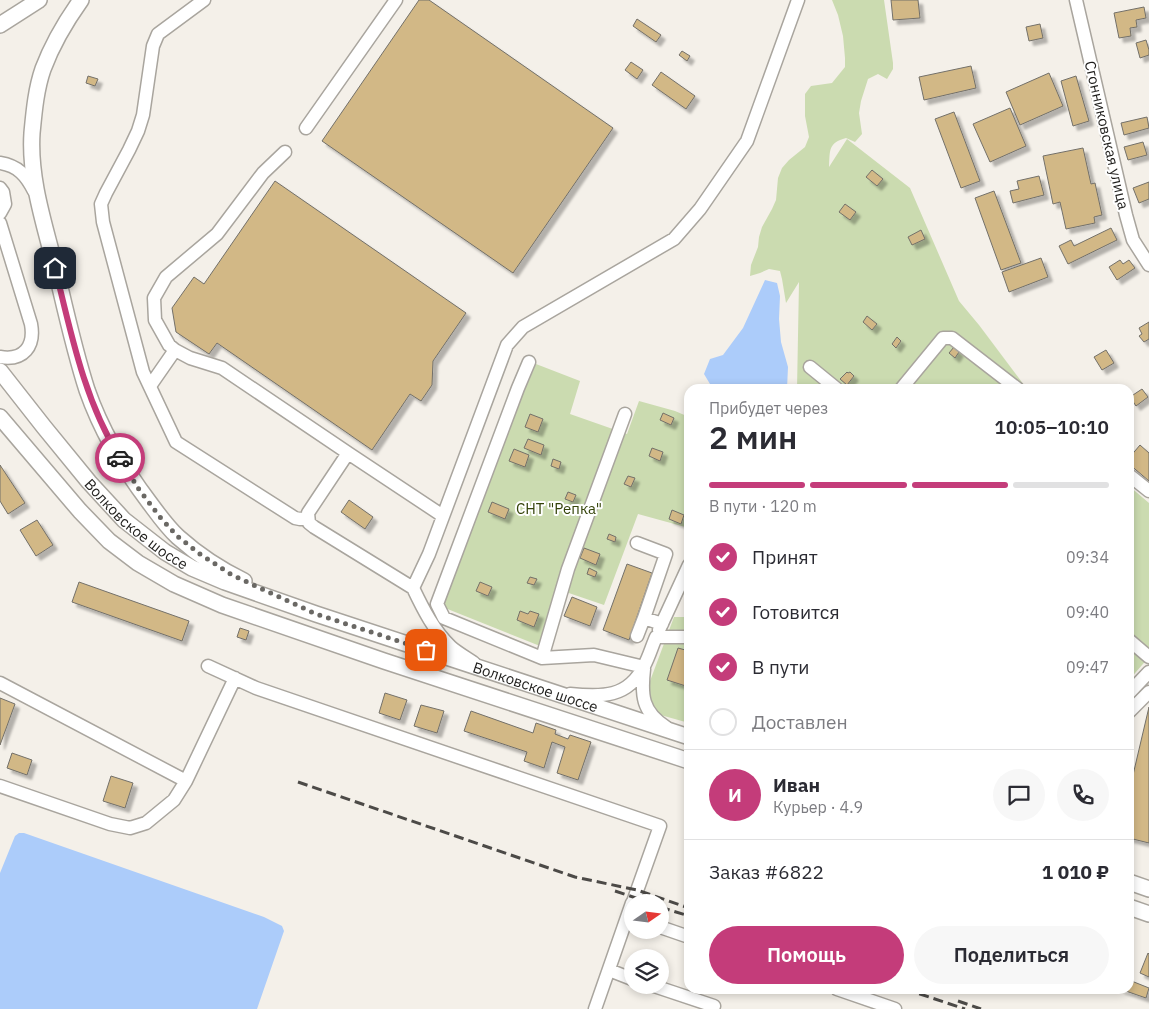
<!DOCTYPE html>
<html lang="ru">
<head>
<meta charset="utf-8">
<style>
	:root { --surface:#fff; --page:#f7f7f7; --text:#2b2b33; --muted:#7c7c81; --line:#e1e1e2; --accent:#c43c7a }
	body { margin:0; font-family:"IBM Plex Sans",sans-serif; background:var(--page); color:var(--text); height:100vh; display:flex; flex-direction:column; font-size:19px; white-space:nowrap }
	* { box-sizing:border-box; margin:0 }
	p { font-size:16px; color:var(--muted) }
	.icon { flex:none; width:28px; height:28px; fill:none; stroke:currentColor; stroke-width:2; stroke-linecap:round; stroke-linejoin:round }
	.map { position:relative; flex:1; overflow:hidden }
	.panel { position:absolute; left:684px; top:384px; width:450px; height:610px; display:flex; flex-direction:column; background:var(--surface); border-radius:15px; box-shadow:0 2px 8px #0003 }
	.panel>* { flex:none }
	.needle { width:32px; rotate:76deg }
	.tools { position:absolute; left:624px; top:894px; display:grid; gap:10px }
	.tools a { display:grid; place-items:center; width:45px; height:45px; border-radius:50%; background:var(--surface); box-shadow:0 2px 8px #0003; font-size:25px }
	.pin { position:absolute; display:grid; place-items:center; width:42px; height:42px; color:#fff; margin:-21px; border-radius:10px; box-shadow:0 2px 8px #0006 }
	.courier { position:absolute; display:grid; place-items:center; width:50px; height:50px; margin:-25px; border:4px solid #c43c7a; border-radius:50%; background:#fff; color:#222; box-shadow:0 1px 6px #0007 }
	.summary em { font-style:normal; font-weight:600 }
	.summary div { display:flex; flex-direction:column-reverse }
	.summary { display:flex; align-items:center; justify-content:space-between; height:85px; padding:0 25px }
	h1 { font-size:32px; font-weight:600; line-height:38px }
	.bar { display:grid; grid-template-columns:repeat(4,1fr); gap:8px 5px; align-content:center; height:60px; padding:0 25px }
	.bar i { height:6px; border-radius:4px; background:var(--line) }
	.bar .current { background:var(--accent) }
	.bar p { grid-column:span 4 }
	.line { display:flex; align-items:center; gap:12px; padding:0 25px; border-top:1px solid var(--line) }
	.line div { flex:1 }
	.round { display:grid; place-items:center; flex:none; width:52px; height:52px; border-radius:26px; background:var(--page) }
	ol { padding:0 25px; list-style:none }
	li { display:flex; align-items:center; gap:15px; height:55px }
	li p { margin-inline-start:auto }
	li .icon { padding:5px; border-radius:50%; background:var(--accent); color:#fff; stroke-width:4 }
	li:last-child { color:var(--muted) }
	li i { width:28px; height:28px; border:2px solid var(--line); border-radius:50% }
	.button { display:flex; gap:10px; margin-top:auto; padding:10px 25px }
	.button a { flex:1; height:58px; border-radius:30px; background:var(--accent); color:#fff; font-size:20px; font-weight:600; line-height:58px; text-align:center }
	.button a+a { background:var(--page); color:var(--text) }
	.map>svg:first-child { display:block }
	.green { fill:#cbdbb0 }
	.water { fill:#acccfa }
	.building { fill:#d2b886; stroke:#737069; filter:url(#shadow) }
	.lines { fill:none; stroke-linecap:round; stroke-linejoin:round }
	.minor-casing { stroke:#a9a59e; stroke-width:15 }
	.major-casing { stroke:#a9a59e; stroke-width:18 }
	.minor { stroke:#fff; stroke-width:12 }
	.major { stroke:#fff; stroke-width:15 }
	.rail { stroke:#4c4a47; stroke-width:3; stroke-dasharray:10 5; stroke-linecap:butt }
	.done { stroke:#6a6864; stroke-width:5; stroke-dasharray:0 9 }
	.route { stroke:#c43c7a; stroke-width:6 }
	.labels { text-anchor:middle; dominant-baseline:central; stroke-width:4; stroke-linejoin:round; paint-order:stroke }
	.street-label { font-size:15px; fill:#1f1e1c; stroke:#fff }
	.park-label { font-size:15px; fill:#344309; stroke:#fff }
</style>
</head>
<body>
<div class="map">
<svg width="1149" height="1009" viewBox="0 0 1149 1009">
	<defs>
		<filter id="shadow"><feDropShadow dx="4.5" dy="4.5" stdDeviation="1" flood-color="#0004"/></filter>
	</defs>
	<rect width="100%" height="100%" fill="#f4f0e9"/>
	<path class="green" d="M832,0H884L893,63V69L887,79L878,74L868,79L861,101L859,113L862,134L855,142L846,138C828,143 830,150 829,167L847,139L910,188L959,301L979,325L1027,389H797L799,282L786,303L782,279L780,271L769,269L760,273L750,276L751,265L758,247L759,237L762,227L772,209L776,200L778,178L782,168L789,160L805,147L809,137L805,116V94L811,86L832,83L845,67V58L843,36L838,15Z
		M536,364L580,381L570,414L627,434L639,401L675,411L689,417V528L638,514L604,605L560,590L540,646L440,606L508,428Z
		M1129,486L1149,503V657L1129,680Z
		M674,617H689V723L657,714L649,703L648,692L650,681Z"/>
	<path class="water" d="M765,280L777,283L780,296L779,319L781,342L788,367L787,389H713L704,374L710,359L723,355L743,328Z
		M19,833H24L264,917L282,926L284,931L257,1009H0V873L15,836Z"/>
	<path class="building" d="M419,0H429L613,128L513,273L322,141Z
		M891,0H918L920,18L893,20Z
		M1144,7L1146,18L1136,20L1137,27L1130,28L1131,36L1119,38L1114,13Z
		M637,19L661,35L656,42L633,26Z
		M1040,24L1043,38L1029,41L1026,27Z
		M1146,40L1149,50V55L1140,58L1136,43Z
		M682,51L690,56L687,61L679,55Z
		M631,62L643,70L637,79L625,70Z
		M971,66L976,88L924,100L919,77Z
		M661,72L695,96L686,109L652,85Z
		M1049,73L1063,106L1020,125L1006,92Z
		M88,76L98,79L95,86L86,83Z
		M1076,76L1089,121L1073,126L1061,81Z
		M1010,108L1026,146L990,162L973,124Z
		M954,112L980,181L961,188L935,119Z
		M1147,117L1149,128L1124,135L1121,123Z
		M1143,142L1147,155L1128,160L1124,147Z
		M1083,148L1091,184L1095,183L1102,215L1094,217L1095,223L1066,229L1060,202L1053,204L1043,156Z
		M872,170L883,179L877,186L866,177Z
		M1039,176L1044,195L1013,203L1010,191L1019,189L1017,181Z
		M275,181L466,313L433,361L432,385L421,401L410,394L372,450L217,343L209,354L176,332L172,308L194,277L204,284Z
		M1149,182V199L1139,203L1133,188Z
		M994,191L1021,263L1001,270L975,198Z
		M845,204L856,212L850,220L839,212Z
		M1111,228L1117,240L1068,264L1059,246L1071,240L1074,246Z
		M921,230L925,239L912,245L908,237Z
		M1041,258L1048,277L1009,292L1002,272Z
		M1120,260L1123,264L1129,260L1135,268L1117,280L1109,267Z
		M867,316L877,324L872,330L863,322Z
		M1149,322V339L1144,342L1139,336L1142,334L1139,328Z
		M897,337L901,341L896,348L892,344Z
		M954,347L959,352L955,358L949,353Z
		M1106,350L1114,363L1102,370L1094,357Z
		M847,372L848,373L850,372L854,376L847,385L840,379Z
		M1142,389L1148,397L1136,406L1130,397Z
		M663,413L674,418L671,425L660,420Z
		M530,414L543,419L538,432L525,427Z
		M528,439L544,445L541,455L524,448Z
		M1140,445L1149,453V481L1129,464V458Z
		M652,448L663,452L660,461L649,456Z
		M514,449L529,455L525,467L509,461Z
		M553,459L561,462L559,469L551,466Z
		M0,465L25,503L8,514L0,501Z
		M628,476L635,478L631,487L624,484Z
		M568,492L576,495L573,502L565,499Z
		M349,500L373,517L365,529L341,512Z
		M492,502L509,509L505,519L488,512Z
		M672,510L684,515L681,524L669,519Z
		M37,520L53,545L36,556L20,530Z
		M609,534L616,537L615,542L607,539Z
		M584,548L600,554L596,565L580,558Z
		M627,564L652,573L629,640L603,630Z
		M589,568L597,572L595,577L587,574Z
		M530,577L537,579L534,585L527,583Z
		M79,582L189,621L182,641L72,602Z
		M480,582L492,587L488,596L476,591Z
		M572,597L597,607L590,626L564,616Z
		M520,611L528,614L530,611L539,614L534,627L517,620Z
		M240,628L249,631L246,640L237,637Z
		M678,648L689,651V687L667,680Z
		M385,693L407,700L400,720L379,713Z
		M0,698L15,704L0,745Z
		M421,705L444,711L437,733L414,726Z
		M1149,707V843L1129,838V792Z
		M471,711L533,733L536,723L556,730L555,734L568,739L570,735L591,742L578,780L557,773L565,747L552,742L544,768L524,761L527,752L464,731Z
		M12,753L32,760L27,775L7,768Z
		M111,776L133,783L125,808L103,801Z
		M1148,953L1149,954V977L1140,973Z
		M1129,980L1149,988L1146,998L1120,989H1129Z"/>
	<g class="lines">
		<defs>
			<path id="minor" d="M204,0L158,34L153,46L143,115L138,131L129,150L106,193L101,204L103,222L143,372L176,442L295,518L300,519L308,518
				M1076,0L1126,215L1133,240L1149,265
				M306,128L396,0
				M285,152L263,173L217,234L166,277L154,298L155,320L169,345L175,350L190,358L222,368L348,453L308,513L309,523L314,527L413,588C423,609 434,631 451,647C458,653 467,658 474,663
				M0,163C18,166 26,175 34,191
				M0,188L3,192L5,204L0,213
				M0,223L31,324C35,346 24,361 0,357
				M529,362L518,388L437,604L444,618L542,658
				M810,367L837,389
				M150,386L175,350
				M901,389L943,338H952L1018,389
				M625,414L568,569L542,658L594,655L644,667
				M348,453L443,516
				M1129,475L1149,491
				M637,543L666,554L644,618L662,624
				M413,588L429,554L507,345L523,327L674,239L700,209L747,141L798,0
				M659,630L689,565
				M637,636L644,618
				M1129,640L1149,657
				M208,666L256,688L660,826L633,902
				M644,669C641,695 642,712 666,727
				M0,683L186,781
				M1129,693L1149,672
				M570,694C602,697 628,698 644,666C649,657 652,646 656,637H689
				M1129,712L1149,692
				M0,786L110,824L130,828L146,823L174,800L186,781L235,678
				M660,927L689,937
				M609,970L632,979
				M651,985L714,1006
				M837,989L895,1009
				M595,1009L632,903"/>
			<g id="major">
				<path d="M81,0C66,21 52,45 43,69C36,89 34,112 32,133C29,178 44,223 55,266C65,308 74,350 87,390C101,430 124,469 149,502C158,514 167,527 178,537C197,554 221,570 244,581"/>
				<path d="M0,25L39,0"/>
				<path id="s1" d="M0,371L44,427L89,482L124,520L165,552L192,568L225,582L316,614L689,737"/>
				<path d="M0,417L80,511L109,541L138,563L174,584L222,605L384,661L689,761"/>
				<path d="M1129,882L1149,889"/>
				<path d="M1129,907L1149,914"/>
			</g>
		</defs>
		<use href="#minor" class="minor-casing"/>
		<use href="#major" class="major-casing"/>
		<use href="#minor" class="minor"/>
		<use href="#major" class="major"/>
		<path class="rail" d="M298,782L575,877L637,890L689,908
			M615,891L648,902
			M660,907L689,916
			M905,989L965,1009
			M958,1001L981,1009"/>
	</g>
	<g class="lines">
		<path class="done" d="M120,458L138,488L160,517L177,536L200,554L232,575L316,614L426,650"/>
		<path class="route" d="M55,268C71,333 84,400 120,458"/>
	</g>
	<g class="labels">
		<g class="street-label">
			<text transform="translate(1107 135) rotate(77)">Сгонниковская улица</text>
			<text stroke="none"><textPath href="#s1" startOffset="206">Волковское шоссе</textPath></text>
			<text stroke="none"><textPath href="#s1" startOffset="641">Волковское шоссе</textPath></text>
		</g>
		<g class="park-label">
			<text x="559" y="508">СНТ "Репка"</text>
		</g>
	</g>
</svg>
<div class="tools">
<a><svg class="needle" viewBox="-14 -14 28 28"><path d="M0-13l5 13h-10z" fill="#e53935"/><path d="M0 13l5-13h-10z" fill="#7c7c81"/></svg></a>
<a><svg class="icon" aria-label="layers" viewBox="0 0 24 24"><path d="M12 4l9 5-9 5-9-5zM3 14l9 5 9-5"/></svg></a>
</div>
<div class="pin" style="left:426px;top:650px;background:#ea580c"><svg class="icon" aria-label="bag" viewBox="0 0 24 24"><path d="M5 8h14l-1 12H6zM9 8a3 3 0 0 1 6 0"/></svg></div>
<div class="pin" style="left:55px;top:268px;background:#1f2937"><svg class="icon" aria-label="home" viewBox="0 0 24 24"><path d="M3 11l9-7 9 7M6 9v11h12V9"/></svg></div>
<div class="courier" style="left:120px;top:458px"><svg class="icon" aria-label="car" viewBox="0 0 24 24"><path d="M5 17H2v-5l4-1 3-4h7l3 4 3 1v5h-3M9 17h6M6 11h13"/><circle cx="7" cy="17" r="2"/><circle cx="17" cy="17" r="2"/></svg></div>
<section class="panel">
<div class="summary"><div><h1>2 мин</h1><p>Прибудет через</p></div><em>10:05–10:10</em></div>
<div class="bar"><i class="current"></i><i class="current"></i><i class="current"></i><i></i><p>В пути · 120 m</p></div>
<ol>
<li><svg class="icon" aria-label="check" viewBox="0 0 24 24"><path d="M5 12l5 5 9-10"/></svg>Принят<p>09:34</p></li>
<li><svg class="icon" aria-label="check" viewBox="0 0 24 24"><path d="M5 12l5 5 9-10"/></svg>Готовится<p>09:40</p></li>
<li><svg class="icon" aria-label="check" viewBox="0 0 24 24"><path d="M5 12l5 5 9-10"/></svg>В пути<p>09:47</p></li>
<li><i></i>Доставлен</li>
</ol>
<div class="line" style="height:90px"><b class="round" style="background:var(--accent);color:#fff">И</b><div><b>Иван</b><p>Курьер · 4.9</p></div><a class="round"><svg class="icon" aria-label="chat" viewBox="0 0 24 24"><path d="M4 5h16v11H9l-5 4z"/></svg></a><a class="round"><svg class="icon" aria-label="phone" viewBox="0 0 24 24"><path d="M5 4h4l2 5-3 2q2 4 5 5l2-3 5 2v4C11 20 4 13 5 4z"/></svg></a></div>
<div class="line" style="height:65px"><div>Заказ #6822</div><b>1 010 ₽</b></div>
<div class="button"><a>Помощь</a><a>Поделиться</a></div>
</section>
</div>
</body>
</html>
